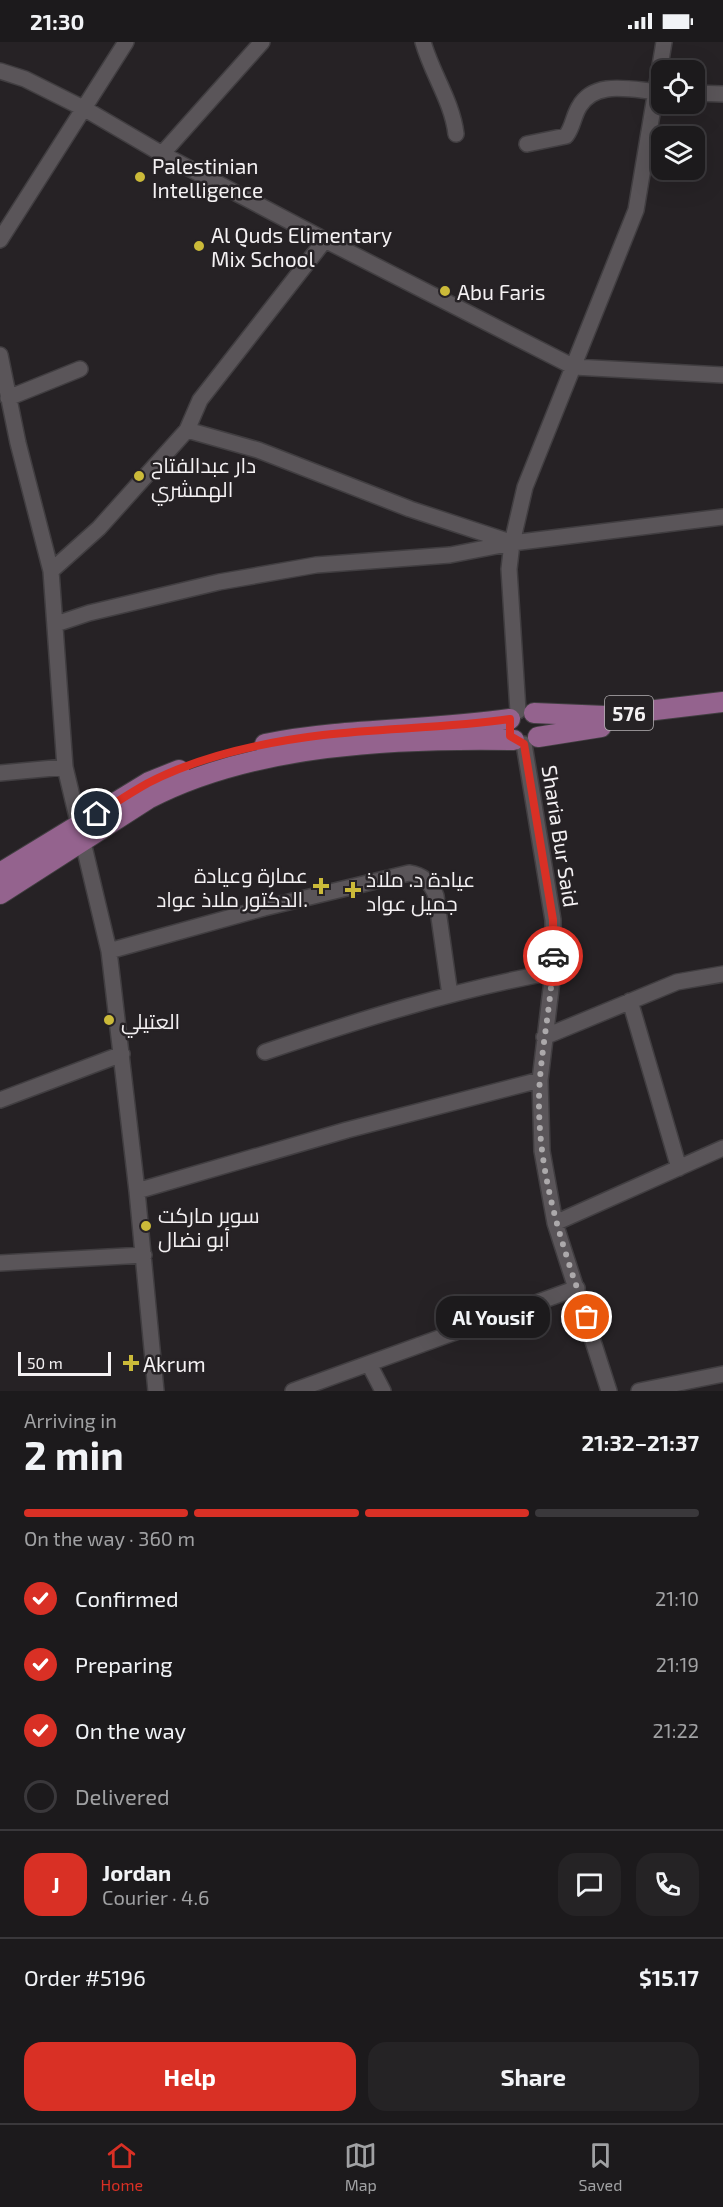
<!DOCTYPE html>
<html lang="en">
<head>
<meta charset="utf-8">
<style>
	:root { --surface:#1c1a1c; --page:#252325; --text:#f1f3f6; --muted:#a0a1a3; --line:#3a383b; --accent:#d93025 }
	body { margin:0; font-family:"Exo 2",Cairo,sans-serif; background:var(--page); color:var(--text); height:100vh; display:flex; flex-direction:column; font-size:22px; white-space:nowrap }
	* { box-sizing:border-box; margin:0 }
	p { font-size:20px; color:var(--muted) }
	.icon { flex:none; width:33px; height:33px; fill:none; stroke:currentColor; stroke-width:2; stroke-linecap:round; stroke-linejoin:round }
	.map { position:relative; height:1349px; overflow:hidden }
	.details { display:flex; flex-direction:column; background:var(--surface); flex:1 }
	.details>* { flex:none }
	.controls { position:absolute; left:651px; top:18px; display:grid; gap:12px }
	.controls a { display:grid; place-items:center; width:54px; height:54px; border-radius:12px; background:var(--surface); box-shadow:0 6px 24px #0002,0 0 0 2px var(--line); font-size:30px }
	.scale { position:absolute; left:18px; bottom:15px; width:93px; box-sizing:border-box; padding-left:6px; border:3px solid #f4f1f3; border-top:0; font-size:16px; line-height:21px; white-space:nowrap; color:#f4f1f3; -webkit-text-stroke:4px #262225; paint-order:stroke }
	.pin { position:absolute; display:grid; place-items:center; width:51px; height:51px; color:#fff; margin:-26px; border:3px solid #fff; border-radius:50%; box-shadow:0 2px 6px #0007 }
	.courier { position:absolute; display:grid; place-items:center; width:60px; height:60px; margin:-30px; border:4px solid #d93025; border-radius:50%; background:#fff; color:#222; box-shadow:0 2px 8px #0007 }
	.bubble { position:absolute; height:42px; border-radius:18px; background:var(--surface); box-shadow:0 6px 24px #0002,0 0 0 2px var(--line); font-size:20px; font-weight:700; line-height:42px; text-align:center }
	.headline em { font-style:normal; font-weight:700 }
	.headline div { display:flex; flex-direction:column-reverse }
	.headline { display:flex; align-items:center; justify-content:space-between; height:102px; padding:0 24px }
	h1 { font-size:39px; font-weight:700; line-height:45px }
	.bar { display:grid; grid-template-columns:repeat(4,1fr); gap:9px 6px; align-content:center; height:72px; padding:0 24px }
	.bar i { height:8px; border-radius:4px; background:var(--line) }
	.bar .on { background:var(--accent) }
	.bar p { grid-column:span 4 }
	.line { display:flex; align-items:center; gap:15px; padding:0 24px; border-top:2px solid var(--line) }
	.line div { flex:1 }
	.round { display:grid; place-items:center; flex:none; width:63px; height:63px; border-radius:18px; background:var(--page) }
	ol { padding:0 24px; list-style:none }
	li { display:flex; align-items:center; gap:18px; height:66px }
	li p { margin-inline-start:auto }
	li .icon { padding:6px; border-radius:50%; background:var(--accent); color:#fff; stroke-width:4 }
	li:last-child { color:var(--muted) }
	li i { width:33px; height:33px; border:3px solid var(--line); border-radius:50% }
	.button { display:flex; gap:12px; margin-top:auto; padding:12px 24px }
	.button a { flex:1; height:69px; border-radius:18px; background:var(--accent); color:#fff; font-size:24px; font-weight:700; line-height:69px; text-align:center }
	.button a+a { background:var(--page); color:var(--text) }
	.status { display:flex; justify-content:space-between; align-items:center; height:42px; padding:0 30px; background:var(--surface); direction:ltr }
	.status svg { height:16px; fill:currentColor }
	.tab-bar { display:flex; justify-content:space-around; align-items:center; height:84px; border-top:2px solid var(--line); background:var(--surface); font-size:16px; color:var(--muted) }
	.tab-bar a { display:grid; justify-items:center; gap:3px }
	.tab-bar .on { color:var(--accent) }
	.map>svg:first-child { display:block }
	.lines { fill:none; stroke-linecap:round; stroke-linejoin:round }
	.minor-casing { stroke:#413e41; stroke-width:18 }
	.major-casing { stroke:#413e41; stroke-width:22 }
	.minor { stroke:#5a5559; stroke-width:15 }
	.major { stroke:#94638e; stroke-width:20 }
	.done { stroke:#aca9ab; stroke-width:6; stroke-dasharray:0 10.8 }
	.route { stroke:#d93025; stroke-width:8 }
	.poi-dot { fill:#cbba39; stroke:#262225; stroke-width:2 }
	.labels { text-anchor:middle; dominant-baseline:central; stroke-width:5; stroke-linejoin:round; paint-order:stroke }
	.shield { fill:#262225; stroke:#b6b3b5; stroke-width:1.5 }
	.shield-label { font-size:20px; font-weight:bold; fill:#f4f1f3 }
	.poi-label { font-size:21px; fill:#f4f1f3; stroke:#262225; text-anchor:start }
	.street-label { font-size:21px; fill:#f4f1f3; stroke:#262225 }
</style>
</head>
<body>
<div class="status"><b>21:30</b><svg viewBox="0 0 49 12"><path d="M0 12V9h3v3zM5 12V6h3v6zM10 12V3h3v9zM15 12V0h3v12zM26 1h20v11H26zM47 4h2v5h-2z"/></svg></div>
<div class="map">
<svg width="723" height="1349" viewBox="0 0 723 1349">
	<rect width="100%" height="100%" fill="#262225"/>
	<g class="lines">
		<defs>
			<path id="minor" d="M423,0C432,32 452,59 456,92
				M0,29L25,37L85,67L162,112L325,198L574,325L723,333
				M694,51L723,52
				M527,102L566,94C573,85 573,75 579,65C595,36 635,49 662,50
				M162,112L262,0
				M0,198L126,0
				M0,313L18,401L51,529L65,725L109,909L137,1149L156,1349
				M8,356L80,327
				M187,388L258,408L410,467L510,500
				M51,529L99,486L187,388L200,358L325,198
				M56,582L89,571L219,540L316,523L450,513L512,501L723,475
				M518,669L509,527L512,501L525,445L636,168L664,0
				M524,702L553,878V930L540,1038L542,1109L555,1181L609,1349
				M0,731L65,725
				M109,909L264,866L409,831C423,833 431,840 436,854L450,953
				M630,959L679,1126
				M544,995L677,940L723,932
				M265,1010C359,978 454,948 553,930
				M0,1058L122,1012
				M137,1149L347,1088L540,1038
				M555,1181L723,1106
				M0,1221L144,1213
				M369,1322L383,1349
				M293,1349L577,1246
				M639,1349L723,1332"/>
			<path id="major" d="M534,671L605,674L723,660
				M538,695L601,685
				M265,702C345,686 428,689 510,677
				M0,831L149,740L179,728
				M0,852L148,757C253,702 396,696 514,698"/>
		</defs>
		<use href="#minor" class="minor-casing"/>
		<use href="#major" class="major-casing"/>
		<use href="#minor" class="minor"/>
		<use href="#major" class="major"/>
	</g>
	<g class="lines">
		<path class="done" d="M553,914C552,962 540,1009 539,1056C538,1133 562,1203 587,1275"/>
		<path class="route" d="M97,772C114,762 130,751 148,741C200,714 265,700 323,693C385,686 448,686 510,677V694L524,702L553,878V914"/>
	</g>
	<g class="poi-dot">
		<circle cx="140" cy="135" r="6"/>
		<circle cx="199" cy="204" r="6"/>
		<circle cx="445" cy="249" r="6"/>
		<circle cx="139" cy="434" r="6"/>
		<path d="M318 835h6v6h6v6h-6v6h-6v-6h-6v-6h6z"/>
		<path d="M350 839h6v6h6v6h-6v6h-6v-6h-6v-6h6z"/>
		<circle cx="109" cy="978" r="6"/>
		<circle cx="146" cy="1184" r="6"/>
		<path d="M128 1312h6v6h6v6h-6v6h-6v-6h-6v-6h6z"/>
	</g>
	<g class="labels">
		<rect class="shield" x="605" y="654" width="48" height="34" rx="4.5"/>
		<g class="shield-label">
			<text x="629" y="671">576</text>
		</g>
		<g class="poi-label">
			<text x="152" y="123">Palestinian<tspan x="152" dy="24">Intelligence</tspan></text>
			<text x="211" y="192">Al Quds Elimentary<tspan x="211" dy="24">Mix School</tspan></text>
			<text x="457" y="249">Abu Faris</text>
			<text x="151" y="422">دار عبدالفتاح<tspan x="151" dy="24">الهمشري</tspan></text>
			<text x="308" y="832" text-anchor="end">عمارة وعيادة<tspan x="308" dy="24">الدكتور ملاذ عواد.</tspan></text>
			<text x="366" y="836">عيادة د. ملاذ<tspan x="366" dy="24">جميل عواد</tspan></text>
			<text x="121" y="978">العتيلي</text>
			<text x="158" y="1172">سوبر ماركت<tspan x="158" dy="24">أبو نضال</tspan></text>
			<text x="143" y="1321">Akrum</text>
		</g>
		<g class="street-label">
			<text transform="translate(561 794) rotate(81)">Sharia Bur Said</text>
		</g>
	</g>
</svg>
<div class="controls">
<a><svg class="icon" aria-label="locate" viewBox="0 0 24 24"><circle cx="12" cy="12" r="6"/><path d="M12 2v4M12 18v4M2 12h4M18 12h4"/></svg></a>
<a><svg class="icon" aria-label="layers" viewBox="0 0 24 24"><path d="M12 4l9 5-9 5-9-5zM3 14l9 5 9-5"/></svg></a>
</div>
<div class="scale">50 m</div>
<div class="pin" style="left:587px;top:1275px;background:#ea580c"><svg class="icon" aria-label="bag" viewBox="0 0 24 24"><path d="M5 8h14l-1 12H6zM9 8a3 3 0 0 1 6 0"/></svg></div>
<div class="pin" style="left:97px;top:772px;background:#1f2937"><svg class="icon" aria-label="home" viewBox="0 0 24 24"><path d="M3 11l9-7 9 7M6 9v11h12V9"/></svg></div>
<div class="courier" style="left:553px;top:914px"><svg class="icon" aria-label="car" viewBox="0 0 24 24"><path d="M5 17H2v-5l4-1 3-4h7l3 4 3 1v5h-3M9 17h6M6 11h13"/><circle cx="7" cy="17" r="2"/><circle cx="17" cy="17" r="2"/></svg></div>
<div class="bubble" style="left:436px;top:1254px;width:114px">Al Yousif</div>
</div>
<section class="details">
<div class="headline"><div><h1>2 min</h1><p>Arriving in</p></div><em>21:32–21:37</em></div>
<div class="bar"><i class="on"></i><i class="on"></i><i class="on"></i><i></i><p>On the way · 360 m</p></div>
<ol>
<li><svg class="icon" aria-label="check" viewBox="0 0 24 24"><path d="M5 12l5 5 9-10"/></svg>Confirmed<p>21:10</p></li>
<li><svg class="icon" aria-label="check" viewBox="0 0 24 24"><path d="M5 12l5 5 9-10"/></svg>Preparing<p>21:19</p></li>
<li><svg class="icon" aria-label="check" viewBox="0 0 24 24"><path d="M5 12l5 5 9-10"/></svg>On the way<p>21:22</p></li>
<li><i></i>Delivered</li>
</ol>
<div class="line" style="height:108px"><b class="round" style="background:var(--accent);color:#fff">J</b><div><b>Jordan</b><p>Courier · 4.6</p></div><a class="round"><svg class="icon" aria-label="chat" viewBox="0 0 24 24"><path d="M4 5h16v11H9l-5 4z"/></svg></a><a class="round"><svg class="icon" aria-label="phone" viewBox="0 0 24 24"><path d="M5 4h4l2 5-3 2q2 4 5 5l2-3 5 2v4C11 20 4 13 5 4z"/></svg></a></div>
<div class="line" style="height:78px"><div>Order #5196</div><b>$15.17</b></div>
<div class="button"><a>Help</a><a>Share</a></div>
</section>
<nav class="tab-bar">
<a class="on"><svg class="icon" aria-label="home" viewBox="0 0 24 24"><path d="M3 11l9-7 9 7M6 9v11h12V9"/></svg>Home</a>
<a><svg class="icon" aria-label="map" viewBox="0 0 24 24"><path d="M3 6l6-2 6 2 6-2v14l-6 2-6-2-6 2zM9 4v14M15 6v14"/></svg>Map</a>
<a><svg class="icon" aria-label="saved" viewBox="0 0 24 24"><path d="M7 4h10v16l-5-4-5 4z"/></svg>Saved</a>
</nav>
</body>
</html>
